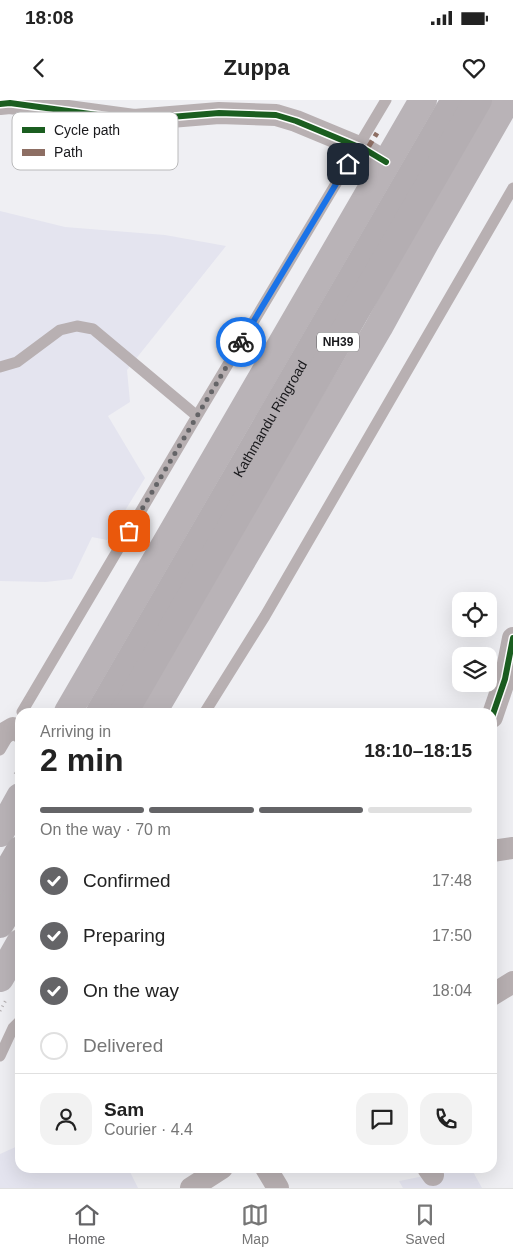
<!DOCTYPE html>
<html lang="en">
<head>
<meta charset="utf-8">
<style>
	:root { --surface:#fff; --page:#f2f2f2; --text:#222; --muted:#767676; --line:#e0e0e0; --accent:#646467 }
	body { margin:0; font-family:Helvetica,sans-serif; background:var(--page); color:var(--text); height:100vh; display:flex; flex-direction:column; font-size:19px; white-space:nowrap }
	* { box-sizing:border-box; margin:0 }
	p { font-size:16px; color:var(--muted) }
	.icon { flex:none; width:28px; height:28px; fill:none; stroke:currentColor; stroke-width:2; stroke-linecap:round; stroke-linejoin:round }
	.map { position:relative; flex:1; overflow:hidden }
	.sheet { position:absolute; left:15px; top:608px; width:482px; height:465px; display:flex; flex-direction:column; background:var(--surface); border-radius:15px; box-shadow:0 5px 20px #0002 }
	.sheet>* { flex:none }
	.controls { position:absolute; left:452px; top:492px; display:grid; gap:10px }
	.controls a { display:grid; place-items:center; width:45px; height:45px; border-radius:10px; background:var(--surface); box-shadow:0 5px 20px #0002; font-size:25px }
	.pin { position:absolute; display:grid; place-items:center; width:42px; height:42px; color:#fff; margin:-21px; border-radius:10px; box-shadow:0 2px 8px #0006 }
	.courier { position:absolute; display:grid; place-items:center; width:50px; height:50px; margin:-25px; border:4px solid #1a73e8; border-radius:50%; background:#fff; color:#222; box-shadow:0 1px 6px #0007 }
	.headline em { font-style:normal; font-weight:700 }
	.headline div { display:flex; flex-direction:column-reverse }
	.headline { display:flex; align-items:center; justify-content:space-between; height:85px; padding:0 25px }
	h1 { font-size:32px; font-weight:700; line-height:38px }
	.bar { display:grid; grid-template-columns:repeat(4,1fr); gap:8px 5px; align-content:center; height:60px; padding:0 25px }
	.bar i { height:6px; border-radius:4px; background:var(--line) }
	.bar .selected { background:var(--accent) }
	.bar p { grid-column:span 4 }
	.line { display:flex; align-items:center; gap:12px; padding:0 25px; border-top:1px solid var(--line) }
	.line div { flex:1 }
	.round { display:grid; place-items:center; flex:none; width:52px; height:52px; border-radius:15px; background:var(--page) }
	ol { padding:0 25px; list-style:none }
	li { display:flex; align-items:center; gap:15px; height:55px }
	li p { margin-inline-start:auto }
	li .icon { padding:5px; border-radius:50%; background:var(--accent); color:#fff; stroke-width:4 }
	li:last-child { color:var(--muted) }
	li i { width:28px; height:28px; border:2px solid var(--line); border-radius:50% }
	.status { display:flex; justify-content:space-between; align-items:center; height:35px; padding:0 25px; background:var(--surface); direction:ltr }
	.status svg { height:14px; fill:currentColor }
	header { display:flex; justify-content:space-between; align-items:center; height:65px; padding:0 25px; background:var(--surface); font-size:22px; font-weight:700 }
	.tabs { display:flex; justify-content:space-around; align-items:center; height:70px; border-top:1px solid var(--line); background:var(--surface); font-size:14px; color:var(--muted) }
	.tabs a { display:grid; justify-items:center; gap:2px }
	.tabs .selected { color:var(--accent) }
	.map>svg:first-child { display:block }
	.built { fill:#e4e4ef }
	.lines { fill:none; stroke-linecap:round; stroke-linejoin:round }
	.path { stroke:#b4b0b2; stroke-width:3; stroke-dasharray:1 4; stroke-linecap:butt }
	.lane { stroke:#b8b0b2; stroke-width:11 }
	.street { stroke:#b8b0b2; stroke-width:22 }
	.primary { stroke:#b9b3b7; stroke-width:28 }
	.highway { stroke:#b4aeb2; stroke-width:28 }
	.path-bridge { stroke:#b4b0b2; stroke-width:3; stroke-dasharray:1 4; stroke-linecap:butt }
	.quiet { stroke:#8d6e63; stroke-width:5; stroke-dasharray:10 5; stroke-linecap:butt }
	.cycleway-casing { stroke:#fff; stroke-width:9 }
	.cycleway { stroke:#1b5e20; stroke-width:6 }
	.done { stroke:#646467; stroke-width:5; stroke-dasharray:0 9 }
	.route { stroke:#1a73e8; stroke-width:6 }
	.labels { text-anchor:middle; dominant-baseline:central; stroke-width:5; stroke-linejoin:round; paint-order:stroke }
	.shield { fill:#fff; stroke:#5e5e60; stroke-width:1 }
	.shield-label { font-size:12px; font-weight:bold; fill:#19191c }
	.street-label { font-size:14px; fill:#19191c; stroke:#fff }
	.key { fill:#fff; stroke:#bababb; stroke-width:1 }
	.key-label { font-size:14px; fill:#19191c }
</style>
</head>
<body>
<div class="status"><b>18:08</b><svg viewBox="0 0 49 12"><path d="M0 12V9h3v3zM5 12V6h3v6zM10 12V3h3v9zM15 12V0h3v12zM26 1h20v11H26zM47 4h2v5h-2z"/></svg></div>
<header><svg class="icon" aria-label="back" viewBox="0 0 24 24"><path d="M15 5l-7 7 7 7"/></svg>Zuppa<svg class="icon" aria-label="heart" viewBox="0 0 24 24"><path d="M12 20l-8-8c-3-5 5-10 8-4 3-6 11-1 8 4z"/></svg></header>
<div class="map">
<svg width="513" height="1088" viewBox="0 0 513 1088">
	<rect width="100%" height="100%" fill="#efeff3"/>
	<path class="built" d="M0,111L65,127L165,135L226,146L127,270L130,302L108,316L145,378L107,440L92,437L72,479L46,482L0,481Z
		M20,1045V1068H128L138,1088H0V1054Z
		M465,1068H471L482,1088H403L399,1081Z"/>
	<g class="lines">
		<path class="path" d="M15,674L20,666
			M0,911L6,900"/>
		<path class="lane" d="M0,267L17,262L60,230L77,226L93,229L197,316
			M22,612L197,316L386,0
			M205,612L265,516L513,88
			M0,650L10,633
			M0,956L13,928L20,921"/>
		<path class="street" d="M0,4L10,3L134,20L219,13L276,15L296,21L366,50L386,62
			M492,617L505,579L513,538
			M0,636L13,628L20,632
			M492,751L513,748
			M492,895L513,882
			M266,1068L278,1088
			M428,1068L433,1075
			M191,1088L222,1068"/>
		<path class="primary" d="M68,612L423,0
			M153,612L379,227L425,143L507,0
			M0,733L20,697
			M0,878L20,843"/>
		<g class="highway">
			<path id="s1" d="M100,612L455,0"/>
			<path d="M124,612L478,0"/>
			<path d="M0,784L20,750"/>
			<path d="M0,824L20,790"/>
		</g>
		<path class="path-bridge" d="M0,793L20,804"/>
		<path class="quiet" d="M359,62L377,33"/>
		<defs>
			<path id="cycleway" d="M0,4L10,3L134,20L219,13L276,15L296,21L366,50L386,62
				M492,617L505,579L513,538"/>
		</defs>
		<use href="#cycleway" class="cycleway-casing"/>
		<use href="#cycleway" class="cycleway"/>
	</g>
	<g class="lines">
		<path class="done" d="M129,431L241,242"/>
		<path class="route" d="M241,242L348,64"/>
	</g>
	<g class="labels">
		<rect class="shield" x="317" y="232.5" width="42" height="19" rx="4"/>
		<g class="shield-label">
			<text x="338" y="242">NH39</text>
		</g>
		<g class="street-label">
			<text stroke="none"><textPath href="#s1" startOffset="339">Kathmandu Ringroad</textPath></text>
		</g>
	</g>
	<rect x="12" y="12" width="166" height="58" rx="8" class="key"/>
	<rect x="22" y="27" width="23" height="6" fill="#1b5e20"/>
	<rect x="22" y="49" width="23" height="7" fill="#8d6e63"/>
	<g class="key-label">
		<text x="54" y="35">Cycle path</text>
		<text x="54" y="57">Path</text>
	</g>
</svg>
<div class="controls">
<a><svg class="icon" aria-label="locate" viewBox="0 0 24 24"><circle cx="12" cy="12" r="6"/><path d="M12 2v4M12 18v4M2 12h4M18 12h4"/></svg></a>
<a><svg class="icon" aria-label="layers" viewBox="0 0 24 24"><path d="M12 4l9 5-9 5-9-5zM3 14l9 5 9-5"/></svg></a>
</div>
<div class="pin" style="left:129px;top:431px;background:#ea580c"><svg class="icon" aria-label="bag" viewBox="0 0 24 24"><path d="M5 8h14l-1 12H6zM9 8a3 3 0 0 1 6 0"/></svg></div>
<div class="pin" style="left:348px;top:64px;background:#1f2937"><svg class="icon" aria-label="home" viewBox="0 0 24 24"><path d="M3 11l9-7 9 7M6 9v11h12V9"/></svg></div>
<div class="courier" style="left:241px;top:242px"><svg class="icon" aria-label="bike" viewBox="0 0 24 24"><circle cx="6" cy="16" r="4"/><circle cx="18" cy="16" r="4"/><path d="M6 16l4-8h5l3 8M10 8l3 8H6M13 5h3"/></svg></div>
<section class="sheet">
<div class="headline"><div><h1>2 min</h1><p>Arriving in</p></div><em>18:10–18:15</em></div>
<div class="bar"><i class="selected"></i><i class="selected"></i><i class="selected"></i><i></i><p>On the way · 70 m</p></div>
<ol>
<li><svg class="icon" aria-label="check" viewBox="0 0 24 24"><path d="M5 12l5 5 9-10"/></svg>Confirmed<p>17:48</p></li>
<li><svg class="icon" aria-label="check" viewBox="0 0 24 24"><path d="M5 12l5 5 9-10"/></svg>Preparing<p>17:50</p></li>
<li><svg class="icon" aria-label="check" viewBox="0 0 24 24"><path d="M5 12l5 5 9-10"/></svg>On the way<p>18:04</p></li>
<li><i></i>Delivered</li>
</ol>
<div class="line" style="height:90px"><a class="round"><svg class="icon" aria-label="person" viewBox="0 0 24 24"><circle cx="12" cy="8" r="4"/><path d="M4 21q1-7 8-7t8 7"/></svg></a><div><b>Sam</b><p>Courier · 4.4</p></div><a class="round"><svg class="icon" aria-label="chat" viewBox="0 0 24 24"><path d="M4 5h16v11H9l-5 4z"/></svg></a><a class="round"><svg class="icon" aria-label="phone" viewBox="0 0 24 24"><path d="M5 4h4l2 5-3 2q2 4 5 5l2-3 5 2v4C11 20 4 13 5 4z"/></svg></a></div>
</section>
</div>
<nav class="tabs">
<a class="selected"><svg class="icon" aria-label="home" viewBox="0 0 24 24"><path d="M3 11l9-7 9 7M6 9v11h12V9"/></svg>Home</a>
<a><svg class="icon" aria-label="map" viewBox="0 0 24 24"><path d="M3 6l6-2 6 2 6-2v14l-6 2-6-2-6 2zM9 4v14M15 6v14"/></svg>Map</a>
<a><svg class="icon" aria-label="saved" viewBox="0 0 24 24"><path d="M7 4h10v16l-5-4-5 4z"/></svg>Saved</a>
</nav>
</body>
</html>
